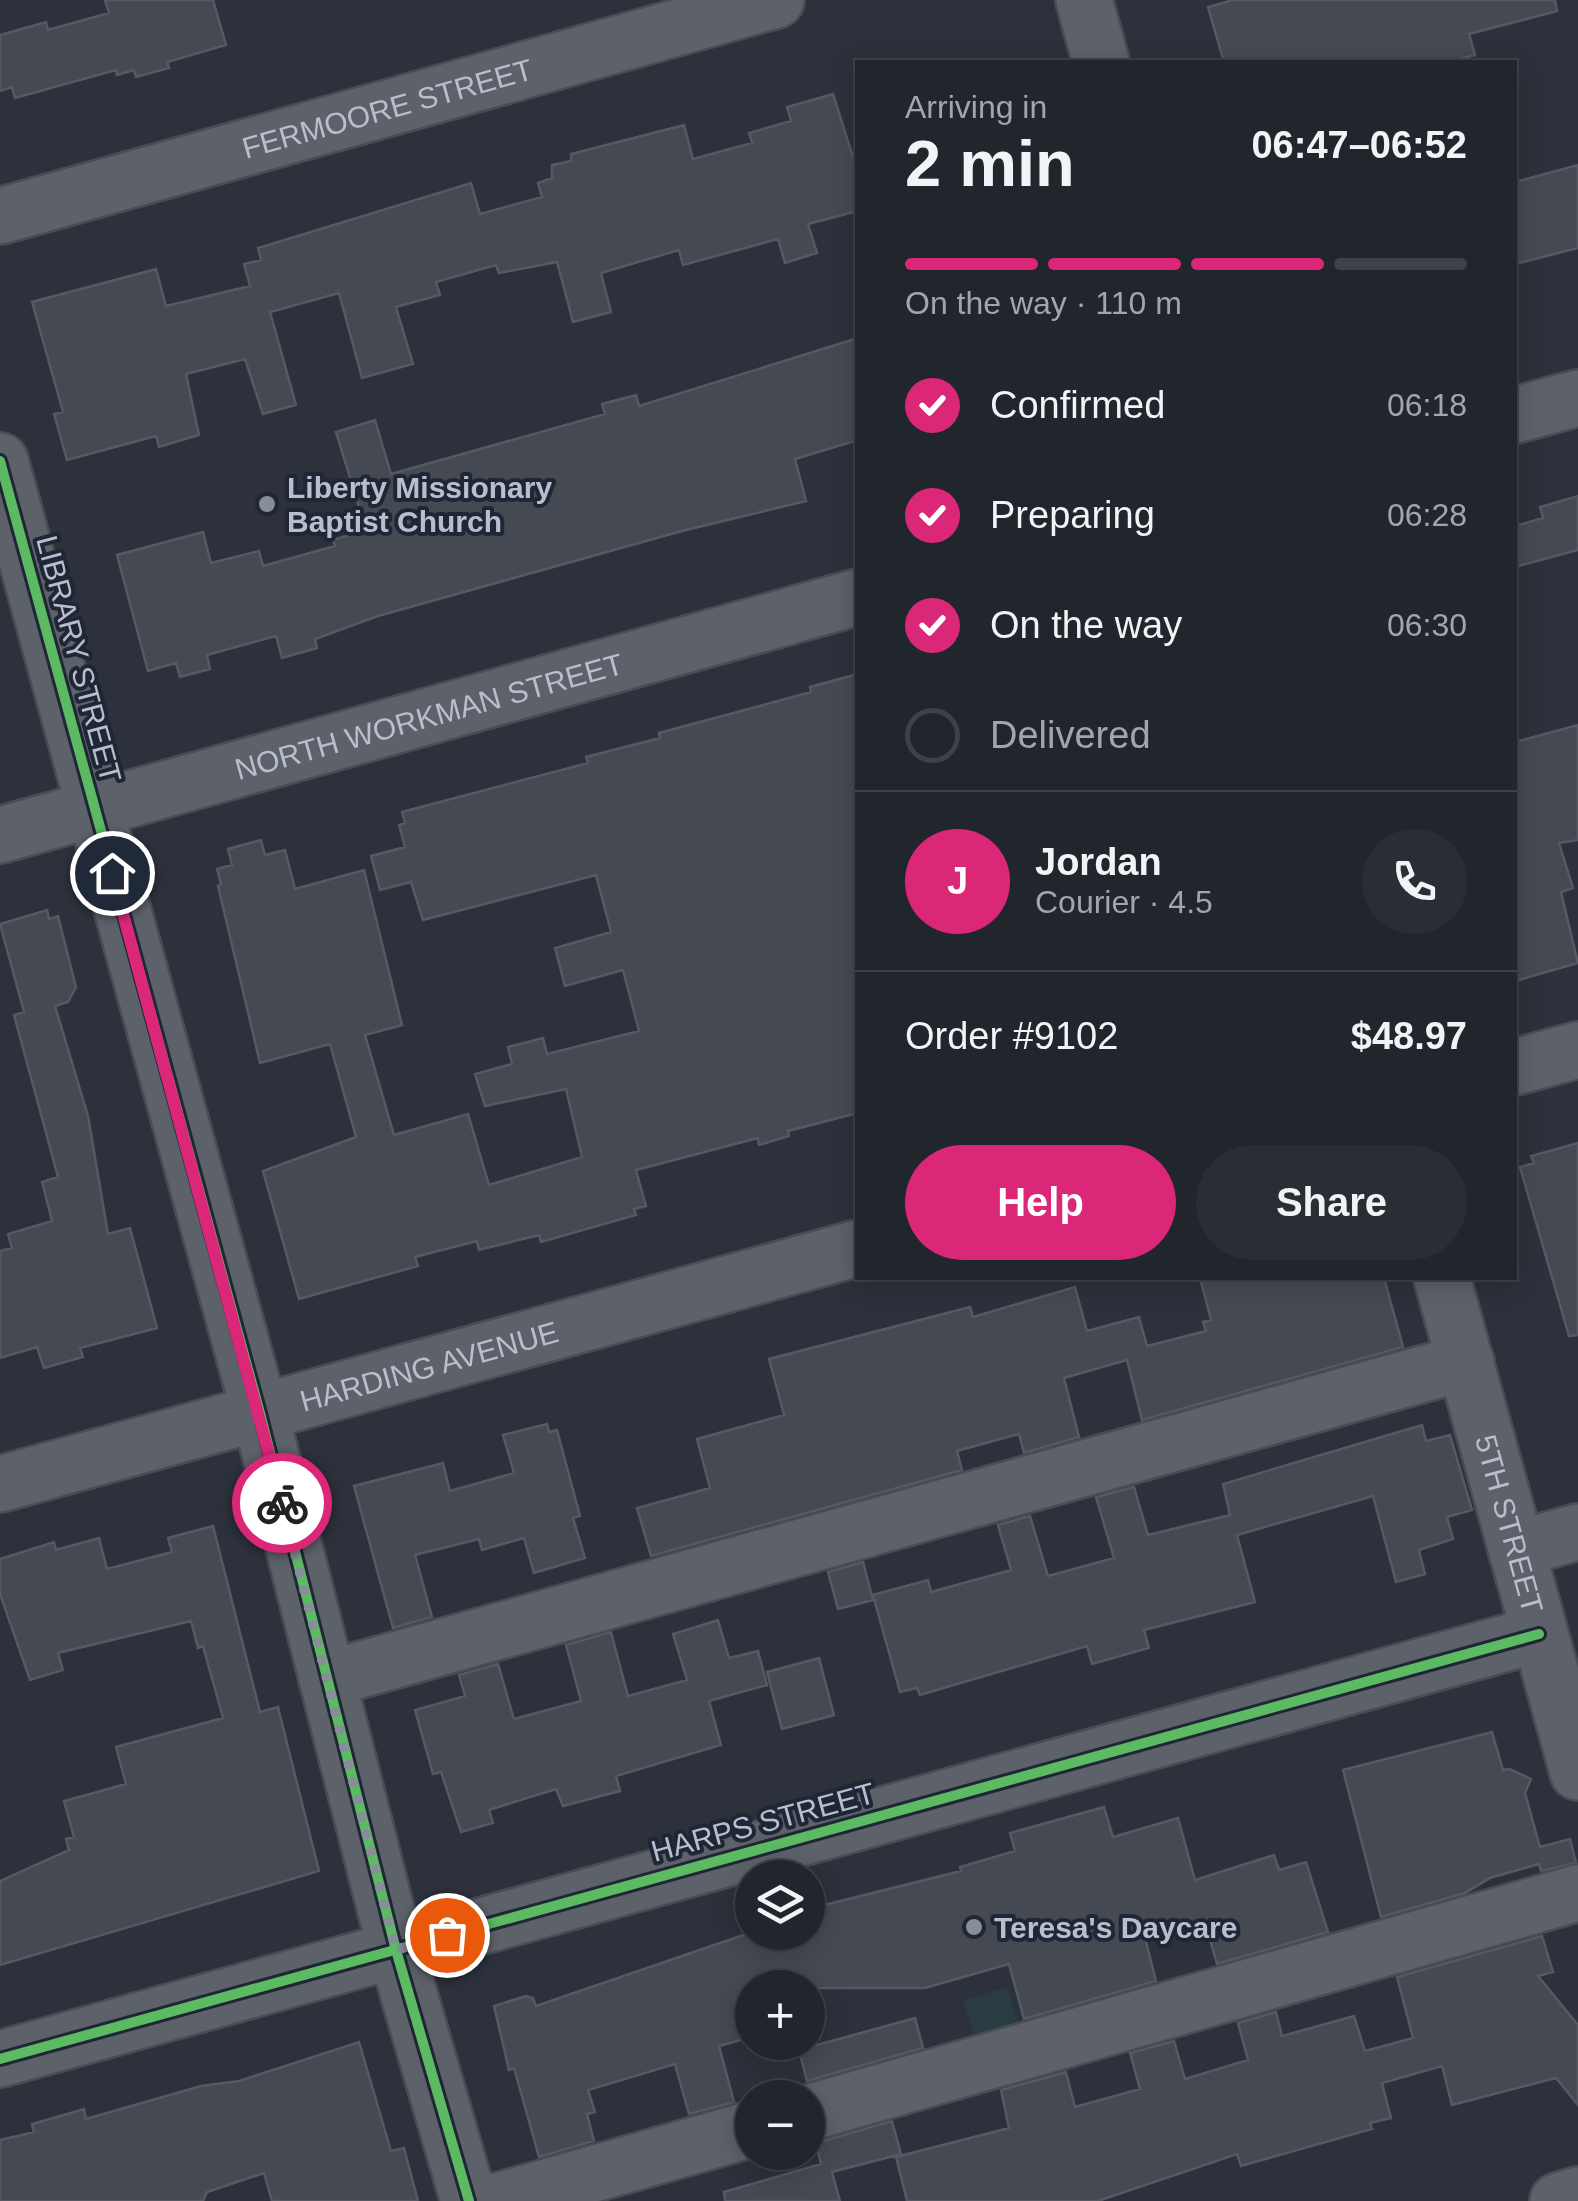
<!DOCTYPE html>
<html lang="en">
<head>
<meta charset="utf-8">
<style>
	:root { --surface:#21252c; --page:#292d34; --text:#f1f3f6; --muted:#a2a5a9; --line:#3e4248; --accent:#db2777 }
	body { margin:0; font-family:Arial,sans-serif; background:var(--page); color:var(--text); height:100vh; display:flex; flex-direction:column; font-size:38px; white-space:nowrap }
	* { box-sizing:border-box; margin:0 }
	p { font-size:32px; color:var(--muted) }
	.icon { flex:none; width:55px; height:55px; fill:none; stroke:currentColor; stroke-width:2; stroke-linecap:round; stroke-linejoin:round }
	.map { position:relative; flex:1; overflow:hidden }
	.drawer { position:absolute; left:855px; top:60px; width:662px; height:1220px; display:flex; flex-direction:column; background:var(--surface); border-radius:0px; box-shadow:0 5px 25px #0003,0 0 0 2px var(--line) }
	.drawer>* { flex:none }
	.buttons { position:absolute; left:735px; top:1860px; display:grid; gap:20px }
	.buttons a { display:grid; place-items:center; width:90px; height:90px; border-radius:50%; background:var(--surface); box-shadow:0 5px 25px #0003,0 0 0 2px var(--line); font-size:50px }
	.pin { position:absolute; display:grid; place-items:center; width:85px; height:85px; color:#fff; margin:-42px; border:5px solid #fff; border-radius:50%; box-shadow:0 2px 10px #0007 }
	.courier { position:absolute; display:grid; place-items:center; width:100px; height:100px; margin:-50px; border:8px solid #db2777; border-radius:50%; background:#fff; color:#222; box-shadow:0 2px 12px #0007 }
	.summary em { font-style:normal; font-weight:700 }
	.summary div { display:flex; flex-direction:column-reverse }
	.summary { display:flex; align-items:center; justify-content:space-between; height:170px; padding:0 50px }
	h1 { font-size:65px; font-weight:700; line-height:75px }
	.bar { display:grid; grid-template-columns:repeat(4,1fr); gap:15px 10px; align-content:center; height:120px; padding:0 50px }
	.bar i { height:12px; border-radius:8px; background:var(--line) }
	.bar .current { background:var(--accent) }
	.bar p { grid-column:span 4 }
	.line { display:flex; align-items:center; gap:25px; padding:0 50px; border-top:2px solid var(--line) }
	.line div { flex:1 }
	.round { display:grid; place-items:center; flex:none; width:105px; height:105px; border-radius:52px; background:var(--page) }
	ol { padding:0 50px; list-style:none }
	li { display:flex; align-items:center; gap:30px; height:110px }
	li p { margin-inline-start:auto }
	li .icon { padding:10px; border-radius:50%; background:var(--accent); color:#fff; stroke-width:4 }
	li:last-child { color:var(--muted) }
	li i { width:55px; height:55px; border:5px solid var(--line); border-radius:50% }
	.action { display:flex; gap:20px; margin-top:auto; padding:20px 50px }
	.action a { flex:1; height:115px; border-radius:60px; background:var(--accent); color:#fff; font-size:40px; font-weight:700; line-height:115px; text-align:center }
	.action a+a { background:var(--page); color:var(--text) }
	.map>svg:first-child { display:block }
	.green { fill:#293c41 }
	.building { fill:#454a52; stroke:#555963; stroke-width:2.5 }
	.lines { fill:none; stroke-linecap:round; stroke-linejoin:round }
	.minor-casing { stroke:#494c53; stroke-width:60 }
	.minor { stroke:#5d6169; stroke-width:55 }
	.cycleway-casing { stroke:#1f2737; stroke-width:16 }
	.cycleway { stroke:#5cba63; stroke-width:10 }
	.done { stroke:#878d99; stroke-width:10; stroke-dasharray:0 18 }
	.route { stroke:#db2777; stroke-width:12 }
	.poi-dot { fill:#878d99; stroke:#1f2737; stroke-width:4 }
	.labels { text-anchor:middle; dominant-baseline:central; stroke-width:8; stroke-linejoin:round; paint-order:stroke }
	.street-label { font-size:30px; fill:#b8becb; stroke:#1f2737 }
	.poi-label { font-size:30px; font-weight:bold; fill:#b8becb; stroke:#1f2737; text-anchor:start }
</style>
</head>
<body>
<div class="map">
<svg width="1578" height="2201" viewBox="0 0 1578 2201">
	<rect width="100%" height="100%" fill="#2c313b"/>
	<path class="green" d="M1008,1987L1021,2033L976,2045L963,2000Z"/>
	<path class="building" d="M105,0H213L226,45L167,62L169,68L136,77L134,70L117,75L116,70L15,98L12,87L0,91V35L46,22L48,30L109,13Z
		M1233,0H1555L1557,11L1469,34L1475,55L1448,62H1224L1208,7Z
		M833,94L858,173V211L808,224L817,253L785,263L778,239L683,265L679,250L601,273L611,312L573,322L557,262L499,273L496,265L436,282L440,295L396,307L413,364L362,378L339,293L270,312L296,405L263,414L245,359L186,374L199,435L159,447L156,436L67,460L54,414L63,412L32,302L156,269L166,306L250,286L244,264L261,260L258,248L471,183L480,214L542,197L538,183L552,178V165L571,161V154L684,125L693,159L752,143L749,133L791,121L787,107Z
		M1578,165V248L1515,264V182Z
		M858,338V440L795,459L806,501L682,531L378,616L315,639L317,648L282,658L276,636L207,655L210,669L180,677L176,663L148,671L117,555L203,532L211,563L259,551L263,566L335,546L333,540L366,530L336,432L375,420L391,474L605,414L602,404L636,395L639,406Z
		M1578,496V550L1515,567V526L1543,518L1540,507Z
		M858,674V1113L788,1131L789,1136L759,1145L758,1138L636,1170L646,1206L634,1209L636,1215L541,1242L539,1235L479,1250L477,1241L415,1257L418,1266L299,1299L263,1171L356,1137L330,1044L260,1063L218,886L221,884L217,869L232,865L228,849L261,840L265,855L285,850L295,889L364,870L402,1025L365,1035L394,1135L468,1114L489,1185L582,1157L566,1089L485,1106L475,1074L512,1064L508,1047L543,1038L547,1054L639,1031L623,970L565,986L555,948L611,932L596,875L423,920L411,882L380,890L371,856L405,847L399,825L405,823L402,812L588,763L586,757L660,738L659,733L811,692L810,687Z
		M1578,725V840L1559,843L1573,888L1561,892L1578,963L1515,981V742Z
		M47,910L49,919L58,916L76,987L68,1002L55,1006L88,1116L108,1234L130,1228L157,1328L80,1348L83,1357L44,1368L37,1347L0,1358V1251L12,1248L8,1234L52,1221L42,1182L58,1177L14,1015L24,1012L0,924Z
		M1578,1143V1335L1569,1336L1520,1167L1534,1163L1531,1156Z
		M1200,1278H1384L1403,1347L1142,1420L1127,1360L1064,1378L1079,1437L1024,1453L1019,1434L957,1451L962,1470L651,1556L637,1508L710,1488L697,1439L784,1415L769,1359L970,1307L973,1317L1075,1287L1087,1331L1139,1317L1147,1346L1206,1331L1203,1322L1211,1320Z
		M547,1424L549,1432L557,1430L580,1516L573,1518L585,1558L534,1573L524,1538L482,1550L479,1539L415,1555L432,1617L393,1628L354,1486L443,1463L450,1491L514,1473L503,1435Z
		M1422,1425L1426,1441L1450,1435L1472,1510L1447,1517L1453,1539L1419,1550L1425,1574L1396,1582L1373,1496L1237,1535L1255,1602L1144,1630L1149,1648L1092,1664L1087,1646L920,1695L917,1688L900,1692L873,1595L928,1580L931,1592L1011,1570L998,1525L1030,1516L1048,1576L1114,1558L1096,1497L1134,1487L1148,1535L1230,1515L1223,1484Z
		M213,1526L260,1712L278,1707L319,1871L0,1965V1881L69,1850L66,1839L74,1837L64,1801L126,1784L116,1747L223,1718L203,1646L198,1648L191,1621L58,1653L63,1670L30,1680L0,1594V1559L54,1542L56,1550L99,1538L107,1569L172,1552L168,1538Z
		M863,1562L873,1600L838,1609L828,1572Z
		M718,1620L729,1658L758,1651L767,1685L709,1701L721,1745L616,1776L620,1791L563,1806L556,1789L489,1810L493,1823L461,1832L441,1772L433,1774L415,1710L465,1696L459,1675L498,1664L514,1719L581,1701L566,1645L611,1632L628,1696L687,1680L673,1634Z
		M819,1658L834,1715L782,1729L767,1672Z
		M1492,1732L1503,1770L1510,1769L1531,1779L1525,1793L1540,1847L1570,1839L1576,1863L1541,1871L1539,1864L1490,1878L1465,1893L1381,1917L1343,1770Z
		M1104,1807L1113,1837L1178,1818L1195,1880L1274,1855L1279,1870L1306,1862L1328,1932L1217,1964L1205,1922L1145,1938L1156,1981L1024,2019L1009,1964L925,1988H752V2037L719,2046L734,2102L689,2114L675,2064L588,2090L595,2112L587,2114L594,2141L539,2157L514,2068L509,2070L494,2006L526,1996L533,1998L536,2006L752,1932H808V1909L961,1871L960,1867L1015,1851L1010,1833Z
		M1542,1936L1553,1972L1538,1976L1578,2025V2105L1556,2078L1452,2105L1442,2066L1382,2083L1391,2118L1370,2123L1372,2129L1241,2166L1237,2154L1098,2201H907L896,2157L1009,2128L1001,2090L1066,2072L1075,2107L1140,2089L1130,2053L1174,2041L1185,2079L1248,2060L1238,2023L1276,2012L1282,2036L1354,2016L1365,2051L1413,2038L1397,1977Z
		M915,2018L923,2048L807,2081L799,2050Z
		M359,2042L391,2151L404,2148L418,2201H272L264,2173L207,2192L203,2201H0V2140L34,2132L32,2124L84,2109L86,2119L201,2086L239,2081Z
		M892,2121L901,2154L832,2172L840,2201H725L724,2192L821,2164L816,2143Z"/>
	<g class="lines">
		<defs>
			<g id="minor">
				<path d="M1084,0L1101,62"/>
				<path id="s1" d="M0,216L776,0"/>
				<path d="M1515,415L1578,398"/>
				<path d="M0,461L260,1413L396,1950L469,2201"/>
				<path id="s2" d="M0,835L858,597"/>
				<path d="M1515,1067L1578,1050"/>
				<path id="s3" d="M1442,1278L1578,1772"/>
				<path id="s4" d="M0,1484L858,1248"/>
				<path d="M1516,1549L1578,1532"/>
				<path d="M327,1679L1466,1362"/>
				<path d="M0,2059L1539,1634"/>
				<path d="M808,2113L1578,1893"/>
				<path d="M498,2201L752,2129"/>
				<path d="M1558,2201L1578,2195"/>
			</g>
		</defs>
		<use href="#minor" class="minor-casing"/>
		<use href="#minor" class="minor"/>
		<defs>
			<path id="cycleway" d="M0,461L260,1413L396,1950L469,2201
				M0,2059L1539,1634"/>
		</defs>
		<use href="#cycleway" class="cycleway-casing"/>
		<use href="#cycleway" class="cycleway"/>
	</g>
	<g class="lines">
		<path class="done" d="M282,1503L396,1950L447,1935"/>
		<path class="route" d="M112,873L282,1503"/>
	</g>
	<g class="poi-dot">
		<circle cx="267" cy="504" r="10"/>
		<circle cx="974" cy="1927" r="10"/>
	</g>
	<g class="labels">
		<g class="street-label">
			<text stroke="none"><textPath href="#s1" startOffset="402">FERMOORE STREET</textPath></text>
			<text transform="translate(79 659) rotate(75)">LIBRARY STREET</text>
			<text stroke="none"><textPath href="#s2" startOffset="445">NORTH WORKMAN STREET</textPath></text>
			<text stroke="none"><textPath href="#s4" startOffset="445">HARDING AVENUE</textPath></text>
			<text stroke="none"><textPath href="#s3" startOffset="255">5TH STREET</textPath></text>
			<text transform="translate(763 1822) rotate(-15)">HARPS STREET</text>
		</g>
		<g class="poi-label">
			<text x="287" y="487">Liberty Missionary<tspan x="287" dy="34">Baptist Church</tspan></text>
			<text x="994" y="1927">Teresa's Daycare</text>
		</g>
	</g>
</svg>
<div class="buttons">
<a><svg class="icon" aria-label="layers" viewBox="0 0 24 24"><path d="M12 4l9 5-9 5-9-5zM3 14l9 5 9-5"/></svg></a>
<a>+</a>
<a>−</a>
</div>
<div class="pin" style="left:447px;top:1935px;background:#ea580c"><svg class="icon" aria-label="bag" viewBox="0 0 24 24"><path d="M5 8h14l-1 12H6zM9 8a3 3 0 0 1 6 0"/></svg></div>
<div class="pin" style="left:112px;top:873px;background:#1f2937"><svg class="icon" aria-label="home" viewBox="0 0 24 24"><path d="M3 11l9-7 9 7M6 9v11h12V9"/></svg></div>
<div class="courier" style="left:282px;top:1503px"><svg class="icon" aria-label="bike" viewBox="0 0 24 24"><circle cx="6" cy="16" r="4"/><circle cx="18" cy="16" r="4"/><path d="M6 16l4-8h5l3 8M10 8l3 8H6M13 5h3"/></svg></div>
<section class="drawer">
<div class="summary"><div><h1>2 min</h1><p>Arriving in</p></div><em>06:47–06:52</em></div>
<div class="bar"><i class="current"></i><i class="current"></i><i class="current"></i><i></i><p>On the way · 110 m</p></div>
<ol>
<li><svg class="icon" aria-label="check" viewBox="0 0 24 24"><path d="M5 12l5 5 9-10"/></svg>Confirmed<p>06:18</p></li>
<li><svg class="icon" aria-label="check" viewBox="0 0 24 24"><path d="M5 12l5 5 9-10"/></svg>Preparing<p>06:28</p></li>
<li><svg class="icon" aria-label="check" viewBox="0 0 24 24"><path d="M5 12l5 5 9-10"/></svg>On the way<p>06:30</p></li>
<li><i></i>Delivered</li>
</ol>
<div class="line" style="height:180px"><b class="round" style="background:var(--accent);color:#fff">J</b><div><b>Jordan</b><p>Courier · 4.5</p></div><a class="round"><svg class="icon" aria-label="phone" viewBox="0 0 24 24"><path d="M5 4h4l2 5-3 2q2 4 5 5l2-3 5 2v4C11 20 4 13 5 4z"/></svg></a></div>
<div class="line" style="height:130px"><div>Order #9102</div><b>$48.97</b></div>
<div class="action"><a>Help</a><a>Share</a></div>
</section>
</div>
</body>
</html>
